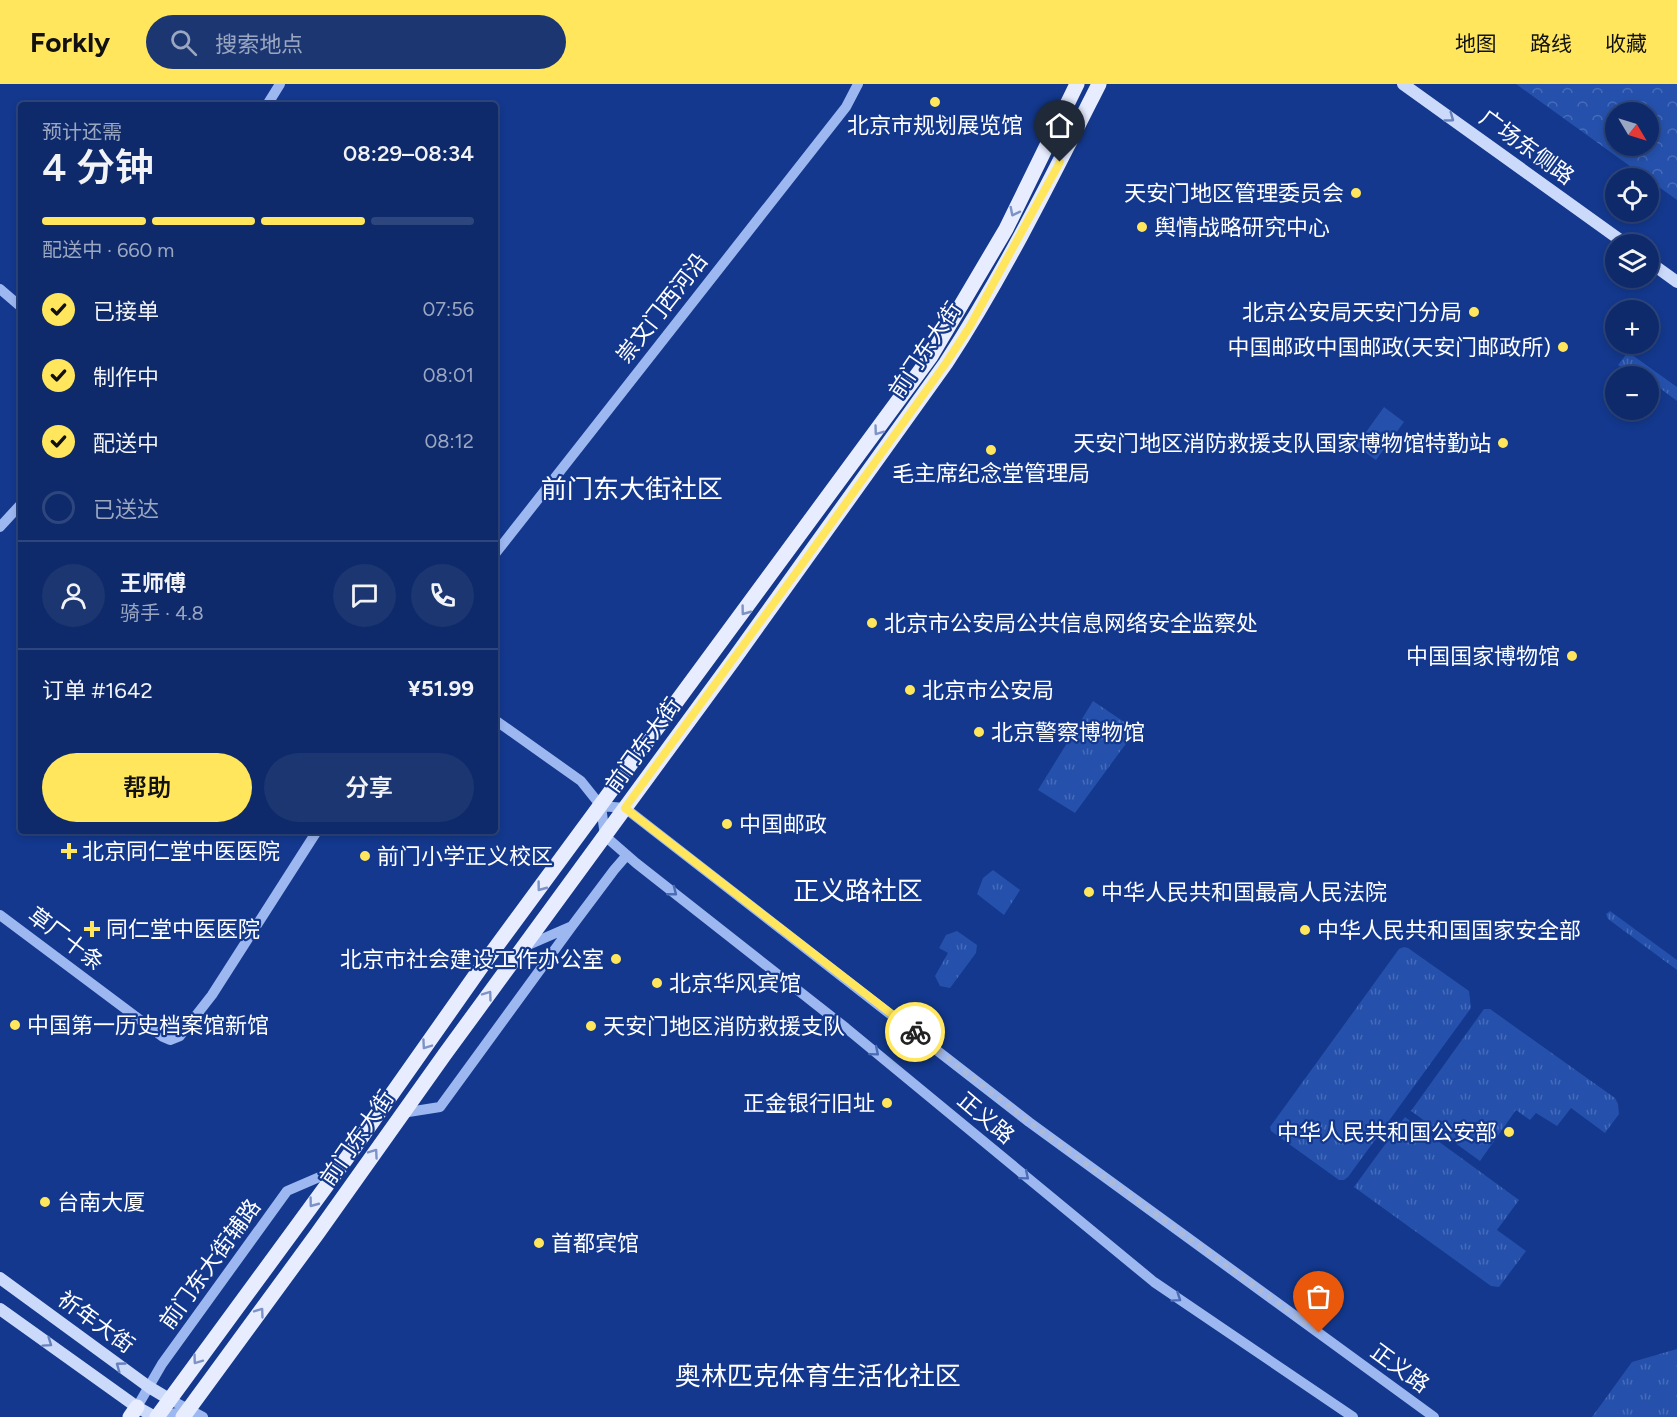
<!DOCTYPE html>
<html lang="zh">
<head>
<meta charset="utf-8">
<style>
	:root { --surface:#0e2a6a; --page:#1c3672; --text:#f1f3f6; --muted:#9ba7c1; --line:#2e467e; --accent:#ffe65d }
	body { margin:0; font-family:Figtree,"Noto Sans SC",sans-serif; background:var(--page); color:var(--text); height:100vh; display:flex; flex-direction:column; font-size:22px; white-space:nowrap }
	* { box-sizing:border-box; margin:0 }
	p { font-size:20px; color:var(--muted) }
	.icon { flex:none; width:33px; height:33px; fill:none; stroke:currentColor; stroke-width:2; stroke-linecap:round; stroke-linejoin:round }
	.map { position:relative; flex:1; overflow:hidden }
	.side { position:absolute; left:18px; top:18px; width:480px; height:732px; display:flex; flex-direction:column; background:var(--surface); border-radius:6px; box-shadow:0 3px 9px #0003,0 0 0 2px var(--line) }
	.side>* { flex:none }
	.needle { width:39px; rotate:128deg }
	.fabs { position:absolute; left:1605px; top:18px; display:grid; gap:12px }
	.fabs a { display:grid; place-items:center; width:54px; height:54px; border-radius:50%; background:var(--surface); box-shadow:0 3px 9px #0003,0 0 0 2px var(--line); font-size:30px }
	.pin { position:absolute; display:grid; place-items:center; width:51px; height:51px; color:#fff; margin:-62px -26px; border-radius:50% 50% 50% 0; rotate:-45deg; box-shadow:0 0 6px #0007 }
	.pin .icon { rotate:45deg }
	.courier { position:absolute; display:grid; place-items:center; width:60px; height:60px; margin:-30px; border:4px solid #ffe65d; border-radius:50%; background:#fff; color:#222; box-shadow:0 2px 8px #0007 }
	.summary em { font-style:normal; font-weight:600 }
	.summary div { display:flex; flex-direction:column-reverse }
	.summary { display:flex; align-items:center; justify-content:space-between; height:102px; padding:0 24px }
	h1 { font-size:39px; font-weight:600; line-height:45px }
	.bar { display:grid; grid-template-columns:repeat(4,1fr); gap:9px 6px; align-content:center; height:72px; padding:0 24px }
	.bar i { height:8px; border-radius:4px; background:var(--line) }
	.bar .current { background:var(--accent) }
	.bar p { grid-column:span 4 }
	.line { display:flex; align-items:center; gap:15px; padding:0 24px; border-top:2px solid var(--line) }
	.line div { flex:1 }
	.round { display:grid; place-items:center; flex:none; width:63px; height:63px; border-radius:32px; background:var(--page) }
	ol { padding:0 24px; list-style:none }
	li { display:flex; align-items:center; gap:18px; height:66px }
	li p { margin-inline-start:auto }
	li .icon { padding:6px; border-radius:50%; background:var(--accent); color:#111; stroke-width:4 }
	li:last-child { color:var(--muted) }
	li i { width:33px; height:33px; border:3px solid var(--line); border-radius:50% }
	.action { display:flex; gap:12px; margin-top:auto; padding:12px 24px }
	.action a { flex:1; height:69px; border-radius:36px; background:var(--accent); color:#111; font-size:24px; font-weight:600; line-height:69px; text-align:center }
	.action a+a { background:var(--page); color:var(--text) }
	header { display:flex; align-items:center; gap:36px; box-sizing:border-box; height:84px; padding:0 30px; background:var(--accent); color:#111 }
	header strong { font-size:28px }
	nav { display:flex; gap:33px; margin-inline-start:auto; font-size:21px }
	.search { width:420px; height:54px; background:var(--page); display:flex; align-items:center; gap:15px; box-sizing:border-box; padding:0 21px; border-radius:33px; color:var(--muted); font-size:22px }
	.map>svg:first-child { display:block }
	.grass { fill:url(#grass-tufts) }
	.park { fill:url(#park-crowns); fill-rule:evenodd }
	.pitch { fill:#2551ac }
	.lines { fill:none; stroke-linecap:round; stroke-linejoin:round }
	.tertiary { stroke:#9db8f1; stroke-width:10 }
	.secondary { stroke:#cbdafb; stroke-width:12 }
	.primary { stroke:#e7edff; stroke-width:15 }
	.oneway { stroke:#6681be }
	.oneway2 { stroke:#7d92c6 }
	.oneway3 { stroke:#4a6bb5 }
	.done { stroke:#acb9d7; stroke-width:6; stroke-dasharray:0 10.8 }
	.route { stroke:#ffe65d; stroke-width:8 }
	.poi-dot { fill:#ffe65d; stroke:#13388d; stroke-width:2 }
	.labels { text-anchor:middle; dominant-baseline:central; stroke-width:4.5; stroke-linejoin:round; paint-order:stroke }
	.poi-label { font-size:22px; fill:#fff; stroke:#13388d; text-anchor:start }
	.street-label { font-size:22px; fill:#fff; stroke:#13388d }
	.quarter-label { font-size:26px; fill:#fff; stroke:#13388d }
</style>
</head>
<body>
<header>
<strong>Forkly</strong>
<div class="search"><svg class="icon" aria-label="search" viewBox="0 0 24 24"><circle cx="10" cy="10" r="6"/><path d="M15 15l6 6"/></svg>搜索地点</div>
<nav><a>地图</a><a>路线</a><a>收藏</a></nav>
</header>
<div class="map">
<svg width="1677" height="1333" viewBox="0 0 1677 1333">
	<defs>
		<pattern id="grass-tufts" width="24" height="20" patternUnits="userSpaceOnUse" patternTransform="scale(1.5)"><rect width="24" height="20" fill="#2551ac"/><path d="M3 7l-1-3M5 7V3M7 7l1-3M15 17l-1-3M17 17v-4M19 17l1-3" fill="none" stroke="#466bb8"/></pattern>
		<pattern id="park-crowns" width="20" height="18" patternUnits="userSpaceOnUse" patternTransform="scale(1.5)"><rect width="20" height="18" fill="#2551ac"/><path d="M2 6a3 3 0 1 1 6 0M12 15a3 3 0 1 1 6 0" fill="none" stroke="#466bb8"/></pattern>
	</defs>
	<rect width="100%" height="100%" fill="#13388d"/>
	<path class="grass" d="M1628,268L1677,303V317L1649,296L1648,292H1635L1618,281Z
		M1093,617L1136,646L1075,729L1038,706Z
		M993,786L1020,806L1004,831L977,810L983,794Z
		M1610,827L1677,876V886L1608,835L1606,830Z
		M957,847L977,861L976,869L950,904L940,902L935,892L948,869L939,864L946,851Z
		M1404,863L1408,864L1469,907L1471,924L1348,1093L1344,1096H1339L1271,1047L1270,1043L1399,865Z
		M1484,925H1490L1615,1014L1618,1020L1619,1030L1605,1049L1571,1024L1557,1042L1536,1029L1530,1036L1516,1026L1480,1077L1411,1027Z
		M1405,1033L1519,1116L1497,1146L1526,1167L1499,1203L1491,1202L1354,1103Z
		M1677,1265V1333H1592L1632,1278Z"/>
	<path class="park" d="M1516,0H1677V116ZM1616,28H1648V62H1616Z"/>
	<path class="pitch" d="M1384,323L1404,338L1376,376L1356,362Z"/>
	<g class="lines">
		<path class="tertiary" d="M267,21L280,0
			M0,205L21,223
			M0,443L21,420
			M495,470L846,23L858,0
			M495,636L581,697L601,722L605,752L636,779L846,944L1154,1198L1353,1333
			M601,722L625,724L1029,1038L1434,1333
			M0,831L163,953L170,956L180,952L212,911L317,747
			M526,862L572,842
			M402,1029L440,1023L572,842L614,786L627,771
			M169,1315L203,1333
			M137,1323L162,1280L287,1107L338,1085
			M159,1333L188,1326"/>
		<path class="secondary" d="M1403,0L1626,160
			M1648,177L1677,198
			M0,1194L149,1303L169,1315
			M0,1225L137,1323L155,1333"/>
		<path class="primary" d="M130,1333L137,1323
			M157,1333L349,1071L482,882L931,272L1006,145L1077,0
			M183,1333L317,1150L445,970L734,575L946,279C1004,190 1051,95 1099,0"/>
	</g>
	<defs><path id="oneway-chevron" d="M-2-3.5L2.5 0L-2 3.5" fill="none" stroke-width="1.6" stroke-linecap="round" stroke-linejoin="round" transform="scale(1.5)"/></defs>
	<g class="oneway">
		<use href="#oneway-chevron" transform="translate(1450 34) rotate(36)"/>
		<use href="#oneway-chevron" transform="translate(48 1259) rotate(35)"/>
		<use href="#oneway-chevron" transform="translate(120 1282) rotate(-144)"/>
	</g>
	<g class="oneway2">
		<use href="#oneway-chevron" transform="translate(1014 128) rotate(117)"/>
		<use href="#oneway-chevron" transform="translate(878 347) rotate(126)"/>
		<use href="#oneway-chevron" transform="translate(745 527) rotate(127)"/>
		<use href="#oneway-chevron" transform="translate(541 803) rotate(127)"/>
		<use href="#oneway-chevron" transform="translate(488 911) rotate(-54)"/>
		<use href="#oneway-chevron" transform="translate(426 961) rotate(125)"/>
		<use href="#oneway-chevron" transform="translate(374 1069) rotate(-55)"/>
		<use href="#oneway-chevron" transform="translate(313 1119) rotate(127)"/>
		<use href="#oneway-chevron" transform="translate(260 1228) rotate(-54)"/>
		<use href="#oneway-chevron" transform="translate(197 1276) rotate(126)"/>
	</g>
	<g class="oneway3">
		<use href="#oneway-chevron" transform="translate(673 808) rotate(38)"/>
		<use href="#oneway-chevron" transform="translate(875 968) rotate(40)"/>
		<use href="#oneway-chevron" transform="translate(1025 1092) rotate(40)"/>
		<use href="#oneway-chevron" transform="translate(1177 1214) rotate(34)"/>
	</g>
	<g class="lines">
		<path class="done" d="M915,948L1029,1038L1319,1249"/>
		<path class="route" d="M915,948L625,724L798,486L946,279L970,242L1060,78"/>
	</g>
	<g class="poi-dot">
		<circle cx="935" cy="18" r="6"/>
		<circle cx="1356" cy="109" r="6"/>
		<circle cx="1142" cy="143" r="6"/>
		<circle cx="1474" cy="228" r="6"/>
		<circle cx="1563" cy="263" r="6"/>
		<circle cx="1503" cy="359" r="6"/>
		<circle cx="991" cy="366" r="6"/>
		<circle cx="872" cy="539" r="6"/>
		<circle cx="1572" cy="572" r="6"/>
		<circle cx="910" cy="606" r="6"/>
		<circle cx="979" cy="648" r="6"/>
		<circle cx="727" cy="740" r="6"/>
		<path d="M66 758h6v6h6v6h-6v6h-6v-6h-6v-6h6z"/>
		<circle cx="365" cy="772" r="6"/>
		<circle cx="1089" cy="808" r="6"/>
		<path d="M89 836h6v6h6v6h-6v6h-6v-6h-6v-6h6z"/>
		<circle cx="1305" cy="846" r="6"/>
		<circle cx="616" cy="875" r="6"/>
		<circle cx="657" cy="899" r="6"/>
		<circle cx="15" cy="941" r="6"/>
		<circle cx="591" cy="942" r="6"/>
		<circle cx="887" cy="1019" r="6"/>
		<circle cx="1509" cy="1048" r="6"/>
		<circle cx="45" cy="1118" r="6"/>
		<circle cx="539" cy="1159" r="6"/>
	</g>
	<g class="labels">
		<g class="poi-label">
			<text x="935" y="41" text-anchor="middle">北京市规划展览馆</text>
			<text x="1344" y="109" text-anchor="end">天安门地区管理委员会</text>
			<text x="1154" y="143">舆情战略研究中心</text>
			<text x="1462" y="228" text-anchor="end">北京公安局天安门分局</text>
			<text x="1551" y="263" text-anchor="end">中国邮政中国邮政(天安门邮政所)</text>
			<text x="1491" y="359" text-anchor="end">天安门地区消防救援支队国家博物馆特勤站</text>
			<text x="991" y="389" text-anchor="middle">毛主席纪念堂管理局</text>
			<text x="884" y="539">北京市公安局公共信息网络安全监察处</text>
			<text x="1560" y="572" text-anchor="end">中国国家博物馆</text>
			<text x="922" y="606">北京市公安局</text>
			<text x="991" y="648">北京警察博物馆</text>
			<text x="739" y="740">中国邮政</text>
			<text x="82" y="767">北京同仁堂中医医院</text>
			<text x="377" y="772">前门小学正义校区</text>
			<text x="1101" y="808">中华人民共和国最高人民法院</text>
			<text x="106" y="845">同仁堂中医医院</text>
			<text x="1317" y="846">中华人民共和国国家安全部</text>
			<text x="604" y="875" text-anchor="end">北京市社会建设工作办公室</text>
			<text x="669" y="899">北京华风宾馆</text>
			<text x="27" y="941">中国第一历史档案馆新馆</text>
			<text x="603" y="942">天安门地区消防救援支队</text>
			<text x="875" y="1019" text-anchor="end">正金银行旧址</text>
			<text x="1497" y="1048" text-anchor="end">中华人民共和国公安部</text>
			<text x="57" y="1118">台南大厦</text>
			<text x="551" y="1159">首都宾馆</text>
		</g>
		<g class="street-label">
			<text transform="translate(1527 63) rotate(36)">广场东侧路</text>
			<text transform="translate(662 224) rotate(-52)">崇文门西河沿</text>
			<text transform="translate(925 266) rotate(-56)">前门东大街</text>
			<text transform="translate(643 661) rotate(-54)">前门东大街</text>
			<text transform="translate(66 855) rotate(37)">草厂十条</text>
			<text transform="translate(986 1034) rotate(40)">正义路</text>
			<text transform="translate(357 1054) rotate(-55)">前门东大街</text>
			<text transform="translate(210 1180) rotate(-54)">前门东大街辅路</text>
			<text transform="translate(96 1238) rotate(36)">祈年大街</text>
			<text transform="translate(1400 1284) rotate(36)">正义路</text>
		</g>
		<g class="quarter-label">
			<text x="632" y="405">前门东大街社区</text>
			<text x="858" y="807">正义路社区</text>
			<text x="818" y="1292">奥林匹克体育生活化社区</text>
		</g>
	</g>
</svg>
<div class="fabs">
<a><svg class="needle" viewBox="-14 -14 28 28"><path d="M0-13l5 13h-10z" fill="#e53935"/><path d="M0 13l5-13h-10z" fill="#9ba7c1"/></svg></a>
<a><svg class="icon" aria-label="locate" viewBox="0 0 24 24"><circle cx="12" cy="12" r="6"/><path d="M12 2v4M12 18v4M2 12h4M18 12h4"/></svg></a>
<a><svg class="icon" aria-label="layers" viewBox="0 0 24 24"><path d="M12 4l9 5-9 5-9-5zM3 14l9 5 9-5"/></svg></a>
<a>+</a>
<a>−</a>
</div>
<div class="pin" style="left:1319px;top:1249px;background:#ea580c"><svg class="icon" aria-label="bag" viewBox="0 0 24 24"><path d="M5 8h14l-1 12H6zM9 8a3 3 0 0 1 6 0"/></svg></div>
<div class="pin" style="left:1060px;top:78px;background:#1f2937"><svg class="icon" aria-label="home" viewBox="0 0 24 24"><path d="M3 11l9-7 9 7M6 9v11h12V9"/></svg></div>
<div class="courier" style="left:915px;top:948px"><svg class="icon" aria-label="bike" viewBox="0 0 24 24"><circle cx="6" cy="16" r="4"/><circle cx="18" cy="16" r="4"/><path d="M6 16l4-8h5l3 8M10 8l3 8H6M13 5h3"/></svg></div>
<section class="side">
<div class="summary"><div><h1>4 分钟</h1><p>预计还需</p></div><em>08:29–08:34</em></div>
<div class="bar"><i class="current"></i><i class="current"></i><i class="current"></i><i></i><p>配送中 · 660 m</p></div>
<ol>
<li><svg class="icon" aria-label="check" viewBox="0 0 24 24"><path d="M5 12l5 5 9-10"/></svg>已接单<p>07:56</p></li>
<li><svg class="icon" aria-label="check" viewBox="0 0 24 24"><path d="M5 12l5 5 9-10"/></svg>制作中<p>08:01</p></li>
<li><svg class="icon" aria-label="check" viewBox="0 0 24 24"><path d="M5 12l5 5 9-10"/></svg>配送中<p>08:12</p></li>
<li><i></i>已送达</li>
</ol>
<div class="line" style="height:108px"><a class="round"><svg class="icon" aria-label="person" viewBox="0 0 24 24"><circle cx="12" cy="8" r="4"/><path d="M4 21q1-7 8-7t8 7"/></svg></a><div><b>王师傅</b><p>骑手 · 4.8</p></div><a class="round"><svg class="icon" aria-label="chat" viewBox="0 0 24 24"><path d="M4 5h16v11H9l-5 4z"/></svg></a><a class="round"><svg class="icon" aria-label="phone" viewBox="0 0 24 24"><path d="M5 4h4l2 5-3 2q2 4 5 5l2-3 5 2v4C11 20 4 13 5 4z"/></svg></a></div>
<div class="line" style="height:78px"><div>订单 #1642</div><b>¥51.99</b></div>
<div class="action"><a>帮助</a><a>分享</a></div>
</section>
</div>
</body>
</html>
